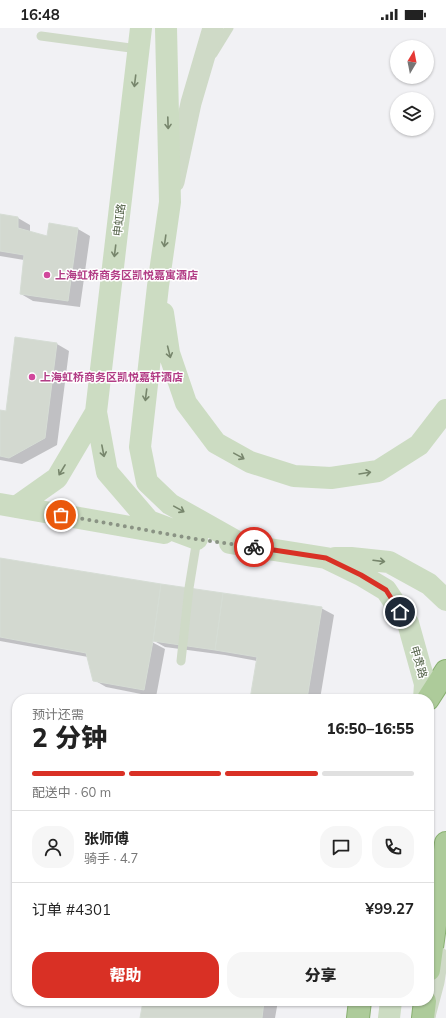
<!DOCTYPE html>
<html lang="zh">
<head>
<meta charset="utf-8">
<style>
	:root { --surface:#fff; --page:#f6f6f6; --text:#222; --muted:#767676; --line:#e0e0e0; --accent:#d93025 }
	body { margin:0; font-family:Mulish,"Noto Sans SC",sans-serif; background:var(--page); color:var(--text); height:100vh; display:flex; flex-direction:column; font-size:15px; white-space:nowrap }
	* { box-sizing:border-box; margin:0 }
	p { font-size:13px; color:var(--muted) }
	.icon { flex:none; width:22px; height:22px; fill:none; stroke:currentColor; stroke-width:2; stroke-linecap:round; stroke-linejoin:round }
	.map { position:relative; flex:1; overflow:hidden }
	.drawer { position:absolute; left:12px; top:666px; width:422px; height:312px; display:flex; flex-direction:column; background:var(--surface); border-radius:16px; box-shadow:0 1px 3px #0004 }
	.drawer>* { flex:none }
	.needle { width:26px; rotate:10deg }
	.fabs { position:absolute; left:390px; top:12px; display:grid; gap:8px }
	.fabs a { display:grid; place-items:center; width:44px; height:44px; border-radius:50%; background:var(--surface); box-shadow:0 1px 3px #0004; font-size:20px }
	.pin { position:absolute; display:grid; place-items:center; width:34px; height:34px; color:#fff; margin:-17px; border:2px solid #fff; border-radius:50%; box-shadow:0 1px 4px #0007 }
	.courier { position:absolute; display:grid; place-items:center; width:40px; height:40px; margin:-20px; border:3px solid #d93025; border-radius:50%; background:#fff; color:#222; box-shadow:0 1px 5px #0007 }
	.overview em { font-style:normal; font-weight:800 }
	.overview div { display:flex; flex-direction:column-reverse }
	.overview { display:flex; align-items:center; justify-content:space-between; height:68px; padding:0 20px }
	h1 { font-size:26px; font-weight:800; line-height:30px }
	.bar { display:grid; grid-template-columns:repeat(4,1fr); gap:6px 4px; align-content:center; height:48px; padding:0 20px }
	.bar i { height:5px; border-radius:3px; background:var(--line) }
	.bar .active { background:var(--accent) }
	.bar p { grid-column:span 4 }
	.line { display:flex; align-items:center; gap:10px; padding:0 20px; border-top:1px solid var(--line) }
	.line div { flex:1 }
	.round { display:grid; place-items:center; flex:none; width:42px; height:42px; border-radius:16px; background:var(--page) }
	.primary-button { display:flex; gap:8px; margin-top:auto; padding:8px 20px }
	.primary-button a { flex:1; height:46px; border-radius:16px; background:var(--accent); color:#fff; font-size:16px; font-weight:800; line-height:46px; text-align:center }
	.primary-button a+a { background:var(--page); color:var(--text) }
	.status { display:flex; justify-content:space-between; align-items:center; height:28px; padding:0 20px; background:var(--surface); direction:ltr }
	.status svg { height:11px; fill:currentColor }
	.map>svg:first-child { display:block }
	.shadow { fill:#0003 }
	.building { fill:#d3d9d0; stroke:#d6ddd5 }
	.lines { fill:none; stroke-linecap:round; stroke-linejoin:round }
	.trunk-casing { stroke:#88b070; stroke-width:24 }
	.service { stroke:#cfdac7; stroke-width:9 }
	.minor { stroke:#cfdac7; stroke-width:17 }
	.tertiary { stroke:#cfdac7; stroke-width:21 }
	.secondary { stroke:#ccdcc2; stroke-width:22 }
	.trunk { stroke:#adcb9a; stroke-width:22 }
	.oneway { stroke:#77866c }
	.done { stroke:#8a9384; stroke-width:4; stroke-dasharray:0 7.2 }
	.route { stroke:#d93025; stroke-width:5 }
	.hotel-dot { fill:#d1479c; stroke:#fff; stroke-width:1.5 }
	.labels { text-anchor:middle; dominant-baseline:central; stroke-width:3; stroke-linejoin:round; paint-order:stroke }
	.street-label { font-size:11px; fill:#526147; stroke:#fff }
	.hotel-label { font-size:11px; font-weight:bold; fill:#b23c85; stroke:#fff; text-anchor:start }
</style>
</head>
<body>
<div class="status"><b>16:48</b><svg viewBox="0 0 49 12"><path d="M0 12V9h3v3zM5 12V6h3v6zM10 12V3h3v9zM15 12V0h3v12zM26 1h20v11H26zM47 4h2v5h-2z"/></svg></div>
<div class="map">
<svg width="446" height="990" viewBox="0 0 446 990">
	<rect width="100%" height="100%" fill="#f1f1f4"/>
	<path class="shadow" d="M0,187L18,190L30,197V204L48,209L78,201L90,208L80,279L33,273L21,266L24,232L0,228Z
		M16,310L57,316L69,323L57,417L22,436L0,432V383L7,384Z
		M0,531L161,557L321,580L334,587L320,671H251L257,633L225,627L165,619L149,610L148,612L165,621L156,669L106,659L94,652L88,629L0,613Z
		M144,973H278L275,990H141Z"/>
	<path class="building" d="M0,186L18,189V200L47,208L49,195L78,200L68,273L20,266L24,227L0,223Z
		M15,309L57,315L45,410L9,430L0,428V382L6,383Z
		M0,530L161,556L153,613L144,662L93,653L86,625L0,609Z
		M161,556L223,565L215,622L153,613Z
		M223,565L322,579L307,671H250L257,629L215,622Z
		M143,973H264L262,990H140Z"/>
	<g class="lines">
		<defs>
			<path id="trunk" d="M428,671L446,643
				M429,942L446,815
				M358,990L360,973
				M423,990L425,973"/>
		</defs>
		<use href="#trunk" class="trunk-casing"/>
		<path class="service" d="M41,8L138,21
			M213,26L229,0
			M181,633L189,560L197,511"/>
		<path class="minor" d="M427,988L436,954L440,928"/>
		<path class="tertiary" d="M174,154L191,75L213,0"/>
		<path class="secondary" d="M141,0L96,384L107,444L149,493L197,511
			M166,0L170,174L158,258L140,419L147,454L170,476L243,517
			M163,285L169,325L186,375L216,415L250,434L294,448L331,450L378,443L419,417L446,382
			M0,476L164,505
			M16,479L57,450L96,384
			M230,515L326,530L361,547L386,562L408,595L425,656L424,671
			M335,530H351L389,534L429,556L446,572
			M389,990L391,973"/>
		<use href="#trunk" class="trunk"/>
	</g>
	<defs><path id="oneway-shaft" d="M-6 0H5M1.5-3L5.5 0L1.5 3" fill="none" stroke-width="1.6" stroke-linecap="round" stroke-linejoin="round"/></defs>
	<g class="oneway">
		<use href="#oneway-shaft" transform="translate(135 53) rotate(97)"/>
		<use href="#oneway-shaft" transform="translate(168 95) rotate(88)"/>
		<use href="#oneway-shaft" transform="translate(165 213) rotate(98)"/>
		<use href="#oneway-shaft" transform="translate(115 223) rotate(97)"/>
		<use href="#oneway-shaft" transform="translate(169 324) rotate(76)"/>
		<use href="#oneway-shaft" transform="translate(146 367) rotate(97)"/>
		<use href="#oneway-shaft" transform="translate(103 423) rotate(79)"/>
		<use href="#oneway-shaft" transform="translate(239 428) rotate(29)"/>
		<use href="#oneway-shaft" transform="translate(62 442) rotate(121)"/>
		<use href="#oneway-shaft" transform="translate(365 445) rotate(-9)"/>
		<use href="#oneway-shaft" transform="translate(179 481) rotate(29)"/>
		<use href="#oneway-shaft" transform="translate(379 533) rotate(7)"/>
	</g>
	<g class="lines">
		<path class="done" d="M61,487L196,511L254,519"/>
		<path class="route" d="M254,519L326,530L361,547L386,562L400,584"/>
	</g>
	<g class="hotel-dot">
		<circle cx="47" cy="247" r="4"/>
		<circle cx="32" cy="349" r="4"/>
	</g>
	<g class="labels">
		<g class="street-label">
			<text transform="translate(119 192) rotate(-83)">申虹路</text>
			<text transform="translate(419 634) rotate(74)">申贵路</text>
		</g>
		<g class="hotel-label">
			<text x="55" y="247">上海虹桥商务区凯悦嘉寓酒店</text>
			<text x="40" y="349">上海虹桥商务区凯悦嘉轩酒店</text>
		</g>
	</g>
</svg>
<div class="fabs">
<a><svg class="needle" viewBox="-14 -14 28 28"><path d="M0-13l5 13h-10z" fill="#e53935"/><path d="M0 13l5-13h-10z" fill="#767676"/></svg></a>
<a><svg class="icon" aria-label="layers" viewBox="0 0 24 24"><path d="M12 4l9 5-9 5-9-5zM3 14l9 5 9-5"/></svg></a>
</div>
<div class="pin" style="left:61px;top:487px;background:#ea580c"><svg class="icon" aria-label="bag" viewBox="0 0 24 24"><path d="M5 8h14l-1 12H6zM9 8a3 3 0 0 1 6 0"/></svg></div>
<div class="pin" style="left:400px;top:584px;background:#1f2937"><svg class="icon" aria-label="home" viewBox="0 0 24 24"><path d="M3 11l9-7 9 7M6 9v11h12V9"/></svg></div>
<div class="courier" style="left:254px;top:519px"><svg class="icon" aria-label="bike" viewBox="0 0 24 24"><circle cx="6" cy="16" r="4"/><circle cx="18" cy="16" r="4"/><path d="M6 16l4-8h5l3 8M10 8l3 8H6M13 5h3"/></svg></div>
<section class="drawer">
<div class="overview"><div><h1>2 分钟</h1><p>预计还需</p></div><em>16:50–16:55</em></div>
<div class="bar"><i class="active"></i><i class="active"></i><i class="active"></i><i></i><p>配送中 · 60 m</p></div>
<div class="line" style="height:72px"><a class="round"><svg class="icon" aria-label="person" viewBox="0 0 24 24"><circle cx="12" cy="8" r="4"/><path d="M4 21q1-7 8-7t8 7"/></svg></a><div><b>张师傅</b><p>骑手 · 4.7</p></div><a class="round"><svg class="icon" aria-label="chat" viewBox="0 0 24 24"><path d="M4 5h16v11H9l-5 4z"/></svg></a><a class="round"><svg class="icon" aria-label="phone" viewBox="0 0 24 24"><path d="M5 4h4l2 5-3 2q2 4 5 5l2-3 5 2v4C11 20 4 13 5 4z"/></svg></a></div>
<div class="line" style="height:52px"><div>订单 #4301</div><b>¥99.27</b></div>
<div class="primary-button"><a>帮助</a><a>分享</a></div>
</section>
</div>
</body>
</html>
